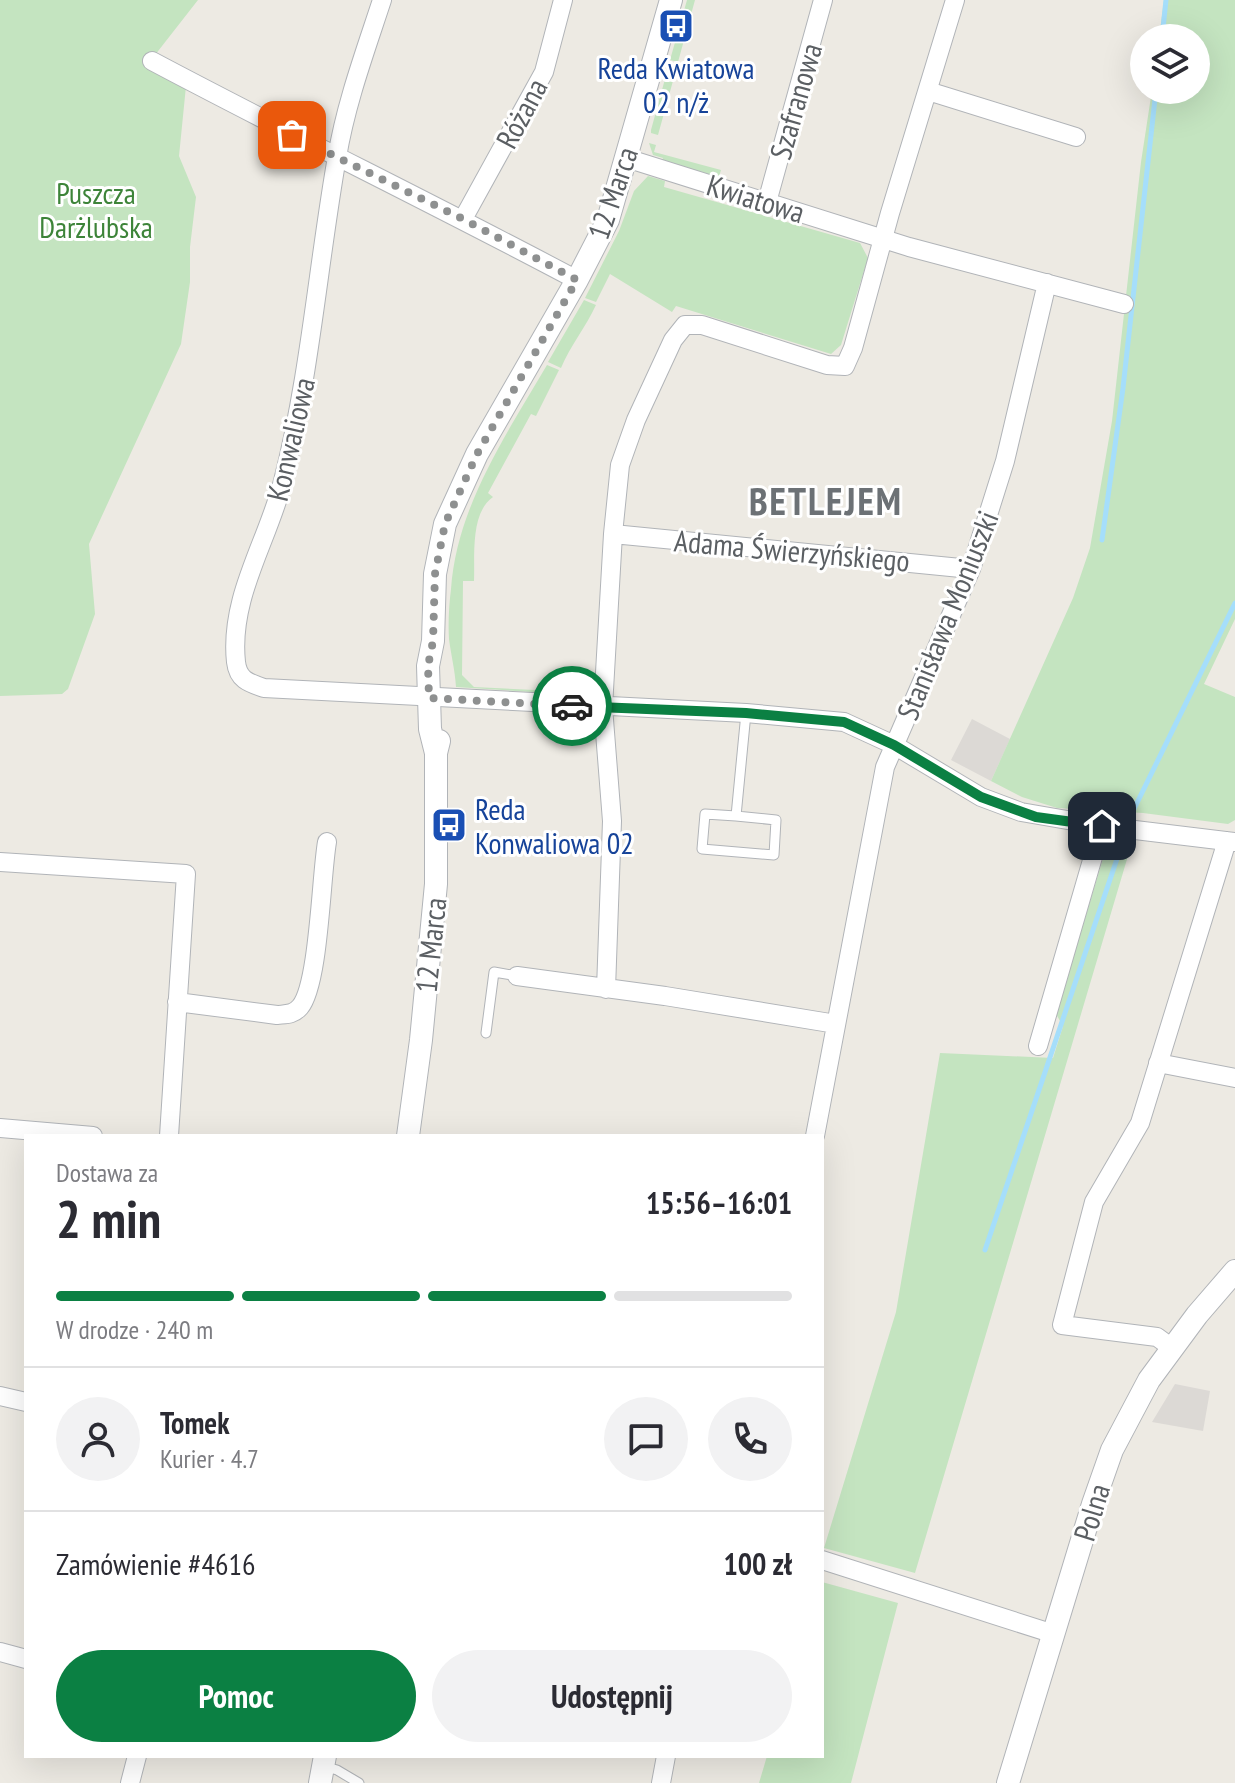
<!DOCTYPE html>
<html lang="pl">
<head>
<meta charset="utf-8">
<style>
	:root { --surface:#fff; --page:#f2f2f3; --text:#2b2b33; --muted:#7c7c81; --line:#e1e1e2; --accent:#0b8043 }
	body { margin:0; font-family:"PT Sans Narrow",sans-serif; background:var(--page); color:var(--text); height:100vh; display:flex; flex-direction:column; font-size:30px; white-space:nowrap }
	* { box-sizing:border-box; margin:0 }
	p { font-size:26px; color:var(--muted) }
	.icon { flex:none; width:44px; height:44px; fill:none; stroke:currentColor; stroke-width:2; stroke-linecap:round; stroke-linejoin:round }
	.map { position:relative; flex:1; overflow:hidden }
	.panel { position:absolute; left:24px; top:1134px; width:800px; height:624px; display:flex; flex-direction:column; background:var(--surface); border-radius:0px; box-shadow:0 8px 32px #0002 }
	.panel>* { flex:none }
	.controls { position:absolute; left:1130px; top:24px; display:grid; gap:16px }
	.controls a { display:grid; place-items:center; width:80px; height:80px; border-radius:50%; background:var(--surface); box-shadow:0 8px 32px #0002; font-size:40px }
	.pin { position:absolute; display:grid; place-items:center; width:68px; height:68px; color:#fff; margin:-34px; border-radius:16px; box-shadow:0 4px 12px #0006 }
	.courier { position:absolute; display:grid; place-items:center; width:80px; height:80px; margin:-40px; border:6px solid #0b8043; border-radius:50%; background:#fff; color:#222; box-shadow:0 2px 10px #0007 }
	.headline em { font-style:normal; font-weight:600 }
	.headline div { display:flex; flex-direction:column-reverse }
	.headline { display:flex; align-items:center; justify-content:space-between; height:136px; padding:0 32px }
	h1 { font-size:52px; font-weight:600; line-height:60px }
	.bar { display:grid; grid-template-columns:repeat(4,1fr); gap:12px 8px; align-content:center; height:96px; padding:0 32px }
	.bar i { height:10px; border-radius:6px; background:var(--line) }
	.bar .active { background:var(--accent) }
	.bar p { grid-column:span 4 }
	.line { display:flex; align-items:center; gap:20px; padding:0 32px; border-top:2px solid var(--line) }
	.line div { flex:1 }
	.round { display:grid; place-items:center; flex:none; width:84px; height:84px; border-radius:42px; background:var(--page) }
	.button { display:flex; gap:16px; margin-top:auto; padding:16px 32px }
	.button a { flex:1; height:92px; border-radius:48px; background:var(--accent); color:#fff; font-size:32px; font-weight:600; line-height:92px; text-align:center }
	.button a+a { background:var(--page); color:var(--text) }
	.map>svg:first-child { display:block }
	.industrial { fill:#dcd9d5 }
	.green { fill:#c4e4c0 }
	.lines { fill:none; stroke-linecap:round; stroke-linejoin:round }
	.stream { stroke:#a5defb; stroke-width:5 }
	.service-casing { stroke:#b1b4b8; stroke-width:11 }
	.minor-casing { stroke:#b1b4b8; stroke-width:20 }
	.tertiary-casing { stroke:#b1b4b8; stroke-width:24 }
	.service { stroke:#fff; stroke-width:9 }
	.minor { stroke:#fff; stroke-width:18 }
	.tertiary { stroke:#fff; stroke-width:22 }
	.done { stroke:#8e9090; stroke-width:8; stroke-dasharray:0 14.4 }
	.route { stroke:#0b8043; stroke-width:10 }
	.labels { text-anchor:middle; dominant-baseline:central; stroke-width:6; stroke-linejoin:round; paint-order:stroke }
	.transit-label { font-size:30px; fill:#164399; stroke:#fff }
	.street-label { font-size:30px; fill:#5b5f63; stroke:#fff }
	.park-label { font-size:30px; fill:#3d8439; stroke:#fff }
	.district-label { font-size:38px; font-weight:bold; letter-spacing:2px; fill:#6c7175; stroke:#fff }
</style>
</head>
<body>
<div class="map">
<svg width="1235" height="1783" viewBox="0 0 1235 1783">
	<rect width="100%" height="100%" fill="#edeae3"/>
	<path class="industrial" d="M972,719L1010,739L991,781L951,760Z
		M1175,1384L1210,1391L1203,1431L1152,1422Z"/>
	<path class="green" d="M0,0H198L155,55L186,86L179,156L196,197L190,247V282L181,344L89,544L95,614L68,689L62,694L0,696Z
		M687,0H695L678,62L670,60Z
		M1164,0H1235V619L1204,684L1235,697V820L1228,824L1143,813L1057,808L1022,797L991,781L1073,598L1090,548L1112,421L1141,162L1152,90H1196V38H1159Z
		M668,68L676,70L658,135L651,133V130Z
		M649,143L656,145L654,152L721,170L718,180L661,163L663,158L653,155Z
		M648,176L665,181L664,187L860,243L868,258L841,345L831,354L676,306L672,312L610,274L596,302L585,298L619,231L634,191Z
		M584,300L596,305C586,327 570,346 561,368L548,362Z
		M547,365L559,370L536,416L531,414L488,493L493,497C470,513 475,556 474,581H463L462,675L474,687L577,692L579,678L598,679L591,696L456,687C455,670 451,655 449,639C448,623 449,605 451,589C457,506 506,435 547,365Z
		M1119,839H1133L915,1573L824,1548L896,1312L940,1053L1053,1058L1063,1026L1056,1014L1105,852Z
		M822,1582L898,1603L851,1783H759L767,1756H822Z"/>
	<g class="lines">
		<path class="stream" d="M1162,38L1166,0
			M1102,540L1123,388L1156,90
			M1134,809L1235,603
			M985,1250L1123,841"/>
		<defs>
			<path id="service" d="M736,816L776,820L774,855L702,849L705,814L736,816L746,713
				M486,1033L494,972L517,976
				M323,1766L337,1770L359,1783"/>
			<path id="minor" d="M382,0C365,52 346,103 337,157C318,265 310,375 283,481C268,541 229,597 236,662C238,680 249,683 264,688L746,713L844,722L894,745L981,797L1021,812L1102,826L1235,842
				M152,61C293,136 436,205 577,280
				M928,91L1076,137
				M626,158L909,247L1124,304
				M767,202L823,0
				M463,219L544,72L563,0
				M613,534L971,569
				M0,862L186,874L169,1136
				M517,976L665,996L836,1024
				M606,989L612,821L603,707L613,534L620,465L636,420L673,340L685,325H702L827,365L845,366L853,348L890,213L955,0
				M177,1002L277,1015C286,1014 293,1015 300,1007C319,985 321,876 327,842
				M1038,1046L1102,826
				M1158,1063L1235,1078
				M0,1128L93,1136
				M815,1136L885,767L971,569L1005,461L1047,283
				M1172,1348L1157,1337L1062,1325L1094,1202L1140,1123L1227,841
				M0,1396L26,1402
				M822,1560L1054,1634
				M0,1652L26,1659
				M130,1783L137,1756
				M661,1783L666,1756"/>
			<path id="tertiary" d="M436,753L430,729L428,666L433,641L435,574L445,524L477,454L577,280L608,220L671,0
				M408,1136L421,1040L436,884V753L439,741
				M320,1783L325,1756
				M1008,1783L1093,1504L1112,1450L1149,1380L1197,1315L1235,1271"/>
		</defs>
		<use href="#service" class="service-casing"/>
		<use href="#minor" class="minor-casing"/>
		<use href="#tertiary" class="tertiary-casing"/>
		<use href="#service" class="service"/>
		<use href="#minor" class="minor"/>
		<use href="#tertiary" class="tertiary"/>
	</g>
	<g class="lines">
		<path class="done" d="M292,135L463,219L577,280L477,454L445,524L435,574L433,641L428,666L429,698L572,706"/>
		<path class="route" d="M572,706L746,713L844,722L894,745L981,797L1036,817L1102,826"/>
	</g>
	<defs>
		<symbol id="bus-square" viewBox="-11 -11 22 22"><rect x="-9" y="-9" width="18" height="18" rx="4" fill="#1a4fb4" stroke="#fff"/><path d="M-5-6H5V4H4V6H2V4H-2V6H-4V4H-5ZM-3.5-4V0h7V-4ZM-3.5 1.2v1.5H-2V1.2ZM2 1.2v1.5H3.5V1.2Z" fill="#fff"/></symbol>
	</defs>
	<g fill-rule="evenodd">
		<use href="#bus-square" x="656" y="6" width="40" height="40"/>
		<use href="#bus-square" x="429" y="805" width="40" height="40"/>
	</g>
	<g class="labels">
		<g class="transit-label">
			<text x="676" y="67">Reda Kwiatowa<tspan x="676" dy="34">02 n/ż</tspan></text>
			<text x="475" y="808" text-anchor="start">Reda<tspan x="475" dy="34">Konwaliowa 02</tspan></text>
		</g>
		<g class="street-label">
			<text transform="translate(795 101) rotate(-74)">Szafranowa</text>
			<text transform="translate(521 113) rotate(-62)">Różana</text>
			<text transform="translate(612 193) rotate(-71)">12 Marca</text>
			<text transform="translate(756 198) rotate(17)">Kwiatowa</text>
			<text transform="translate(290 439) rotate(-77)">Konwaliowa</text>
			<text transform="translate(792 550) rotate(5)">Adama Świerzyńskiego</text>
			<text transform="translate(947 615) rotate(-68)">Stanisława Moniuszki</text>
			<text transform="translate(430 945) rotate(-84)">12 Marca</text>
			<text transform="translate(1091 1512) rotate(-73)">Polna</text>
		</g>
		<g class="park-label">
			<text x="96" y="192">Puszcza<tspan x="96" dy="34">Darżlubska</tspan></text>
		</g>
		<g class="district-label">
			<text x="826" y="500">BETLEJEM</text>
		</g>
	</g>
</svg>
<div class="controls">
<a><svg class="icon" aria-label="layers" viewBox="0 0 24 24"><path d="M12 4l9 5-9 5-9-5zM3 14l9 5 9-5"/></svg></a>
</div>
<div class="pin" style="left:292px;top:135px;background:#ea580c"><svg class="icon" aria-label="bag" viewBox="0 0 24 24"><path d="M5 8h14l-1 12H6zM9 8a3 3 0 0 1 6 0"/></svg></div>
<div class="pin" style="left:1102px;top:826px;background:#1f2937"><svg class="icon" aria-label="home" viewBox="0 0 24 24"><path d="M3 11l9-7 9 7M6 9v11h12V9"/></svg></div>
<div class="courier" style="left:572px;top:706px"><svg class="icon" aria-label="car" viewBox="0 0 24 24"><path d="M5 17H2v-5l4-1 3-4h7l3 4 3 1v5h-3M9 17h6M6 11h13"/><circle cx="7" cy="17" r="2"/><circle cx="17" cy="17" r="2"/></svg></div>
<section class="panel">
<div class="headline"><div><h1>2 min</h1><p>Dostawa za</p></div><em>15:56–16:01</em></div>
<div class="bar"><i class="active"></i><i class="active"></i><i class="active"></i><i></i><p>W drodze · 240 m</p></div>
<div class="line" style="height:144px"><a class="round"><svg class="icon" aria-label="person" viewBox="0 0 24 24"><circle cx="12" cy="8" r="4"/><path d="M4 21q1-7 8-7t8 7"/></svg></a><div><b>Tomek</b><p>Kurier · 4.7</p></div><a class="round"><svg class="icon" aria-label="chat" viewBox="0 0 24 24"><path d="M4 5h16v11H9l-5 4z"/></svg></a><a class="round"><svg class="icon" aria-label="phone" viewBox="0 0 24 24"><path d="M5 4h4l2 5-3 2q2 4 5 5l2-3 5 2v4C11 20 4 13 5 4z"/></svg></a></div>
<div class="line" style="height:104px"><div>Zamówienie #4616</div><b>100 zł</b></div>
<div class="button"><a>Pomoc</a><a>Udostępnij</a></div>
</section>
</div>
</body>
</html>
